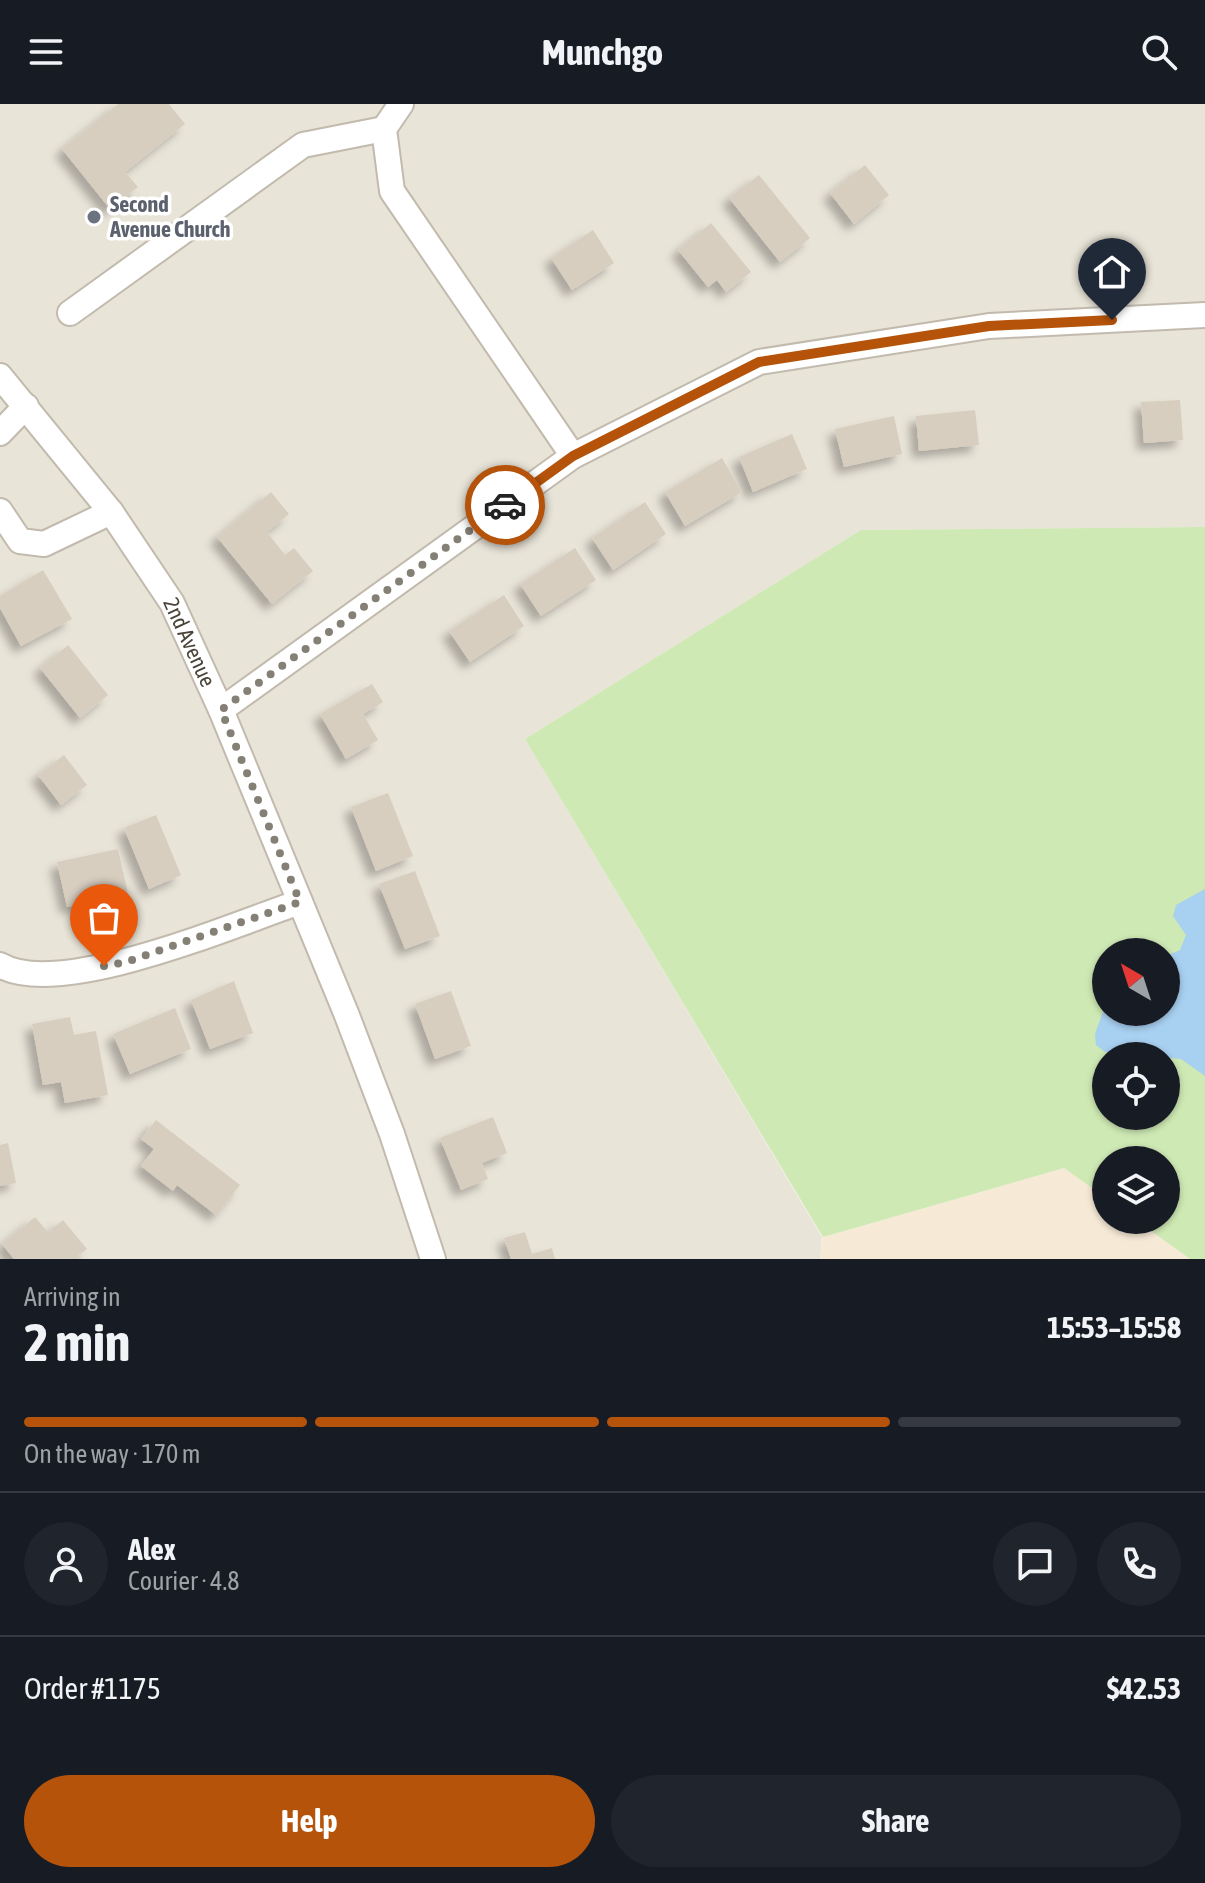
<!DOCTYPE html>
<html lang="en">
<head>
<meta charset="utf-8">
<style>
	:root { --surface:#171b24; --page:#20242c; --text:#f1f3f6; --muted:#9ea1a6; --line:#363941; --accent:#b45309 }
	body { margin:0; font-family:"Asap Condensed",sans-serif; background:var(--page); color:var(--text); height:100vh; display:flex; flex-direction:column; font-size:30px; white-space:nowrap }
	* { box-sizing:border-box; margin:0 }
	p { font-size:26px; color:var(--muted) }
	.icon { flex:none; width:44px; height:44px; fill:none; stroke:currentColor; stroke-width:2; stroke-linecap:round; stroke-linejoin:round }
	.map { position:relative; height:1155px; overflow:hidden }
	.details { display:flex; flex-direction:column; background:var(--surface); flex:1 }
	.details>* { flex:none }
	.needle { width:52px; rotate:321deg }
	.tools { position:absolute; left:1092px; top:834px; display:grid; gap:16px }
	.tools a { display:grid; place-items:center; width:88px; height:88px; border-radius:50%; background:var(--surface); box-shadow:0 2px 6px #0004; font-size:40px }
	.pin { position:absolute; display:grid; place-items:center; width:68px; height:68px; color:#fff; margin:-82px -34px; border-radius:50% 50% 50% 0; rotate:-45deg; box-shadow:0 0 8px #0007 }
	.pin .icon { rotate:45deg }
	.courier { position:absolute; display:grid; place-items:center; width:80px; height:80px; margin:-40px; border:6px solid #b45309; border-radius:50%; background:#fff; color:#222; box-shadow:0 2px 10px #0007 }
	.head em { font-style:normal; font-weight:700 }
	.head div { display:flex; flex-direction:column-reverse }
	.head { display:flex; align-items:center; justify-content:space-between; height:136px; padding:0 24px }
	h1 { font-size:52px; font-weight:700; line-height:60px }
	.bar { display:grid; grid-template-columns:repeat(4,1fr); gap:12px 8px; align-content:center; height:96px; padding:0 24px }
	.bar i { height:10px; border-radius:6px; background:var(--line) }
	.bar .active { background:var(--accent) }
	.bar p { grid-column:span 4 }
	.line { display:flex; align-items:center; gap:20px; padding:0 24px; border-top:2px solid var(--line) }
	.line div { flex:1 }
	.round { display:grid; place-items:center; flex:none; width:84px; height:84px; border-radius:42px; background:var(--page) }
	.cta { display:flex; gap:16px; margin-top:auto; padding:16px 24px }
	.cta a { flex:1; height:92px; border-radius:48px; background:var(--accent); color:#fff; font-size:32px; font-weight:700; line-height:92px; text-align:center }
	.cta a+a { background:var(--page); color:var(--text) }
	header { display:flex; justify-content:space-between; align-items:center; height:104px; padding:0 24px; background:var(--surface); font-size:36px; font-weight:700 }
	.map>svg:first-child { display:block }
	.residential { fill:#e9e4d8 }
	.commercial { fill:#f6ead6 }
	.green { fill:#cee9b4; fill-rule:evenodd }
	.water { fill:#a8d0f0 }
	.building { fill:#d7cec0; filter:url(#shadow) }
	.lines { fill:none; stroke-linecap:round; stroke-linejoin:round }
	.minor-casing { stroke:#c1baad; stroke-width:28 }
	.minor { stroke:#fff; stroke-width:24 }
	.done { stroke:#858076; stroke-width:8; stroke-dasharray:0 14.4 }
	.route { stroke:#b45309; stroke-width:10 }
	.worship-dot { fill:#6b7280; stroke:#fff; stroke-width:3 }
	.labels { text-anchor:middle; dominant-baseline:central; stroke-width:7; stroke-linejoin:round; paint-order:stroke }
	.worship-label { font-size:22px; font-weight:bold; fill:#5b616d; stroke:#fff; text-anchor:start }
	.street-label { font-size:22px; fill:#494338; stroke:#fff }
</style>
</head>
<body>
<header><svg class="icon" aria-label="menu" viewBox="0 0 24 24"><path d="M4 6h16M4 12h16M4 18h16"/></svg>Munchgo<svg class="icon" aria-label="search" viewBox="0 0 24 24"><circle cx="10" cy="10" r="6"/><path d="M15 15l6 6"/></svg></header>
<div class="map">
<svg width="1205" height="1155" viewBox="0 0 1205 1155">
	<defs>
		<filter id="shadow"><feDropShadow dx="-7" dy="7" stdDeviation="4" flood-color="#0004"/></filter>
	</defs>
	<rect width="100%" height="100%" fill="#f5f2ea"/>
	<path class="residential" d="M0,0H1205V423L861,426L525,635L822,1133L820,1155H0Z"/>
	<path class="commercial" d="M1064,1064L1106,1094V1116H1136L1190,1155H820L823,1133Z"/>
	<path class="green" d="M1205,423V1155H1190L1136,1116H1166V1056H1106V1094L1064,1064L823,1133L525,635L861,426ZM1106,848H1166V908H1106ZM1106,952H1166V1012H1106Z"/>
	<path class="water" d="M1205,785V972L1181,955L1105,948L1096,941L1095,930L1106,899V908H1166V852L1180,846L1186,831L1173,812L1176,801Z"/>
	<path class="building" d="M118,0H169L185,20L125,68L138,83L110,105L62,45Z
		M865,61L889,91L854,120L830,89Z
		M759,71L810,134L780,158L729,94Z
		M711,119L751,168L726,188L717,176L708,183L678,146Z
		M593,126L614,159L572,186L551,154Z
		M1180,296L1183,336L1144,339L1141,298Z
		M975,306L979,341L919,347L916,312Z
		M894,312L902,350L844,363L835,325Z
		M792,330L807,365L753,388L739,353Z
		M722,354L742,388L685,422L665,388Z
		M271,388L289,410L267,428L285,451L294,444L313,467L272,500L217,433Z
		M645,398L666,430L613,466L592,434Z
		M575,444L596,476L541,512L520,480Z
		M43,466L72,515L21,542L0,504V492Z
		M504,491L524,522L470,558L449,527Z
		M68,541L108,591L80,614L40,564Z
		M372,580L383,598L363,610L378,636L346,655L320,610Z
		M64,651L87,681L61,701L38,671Z
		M388,689L413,752L376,767L351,703Z
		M156,711L181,771L149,785L124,724Z
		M118,745L128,790L67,803L57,758Z
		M415,767L440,832L405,845L379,780Z
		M234,877L253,929L210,945L191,896Z
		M451,887L471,942L435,955L415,900Z
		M175,904L191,945L130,970L113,930Z
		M70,913L74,931L96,927L108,991L65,999L61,978L43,981L32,920Z
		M493,1013L507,1049L482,1059L488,1075L461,1086L440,1034Z
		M156,1016L240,1081L216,1111L177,1081L173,1087L141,1062L154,1045L141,1035Z
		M8,1039L16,1079L0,1082V1041Z
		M35,1113L48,1128L63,1116L87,1145L74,1155H14L2,1140Z
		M525,1128L532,1150L552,1144L555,1155H511L504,1134Z"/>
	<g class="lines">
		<defs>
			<g id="minor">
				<path d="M401,0L384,25L392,87L573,352"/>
				<path d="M70,209L303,41L384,25"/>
				<path id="s1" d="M0,272L111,408L172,499L221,606L346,909L392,1030L433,1155"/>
				<path d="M0,329L26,302"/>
				<path d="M0,407L20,437L44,440L111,408"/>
				<path d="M221,606L573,352L759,258L989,222L1205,211"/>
				<path d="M0,861C59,896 235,820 300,798"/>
			</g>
		</defs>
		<use href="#minor" class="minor-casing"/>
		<use href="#minor" class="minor"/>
	</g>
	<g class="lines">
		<path class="done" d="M104,862L126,858L300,798L221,606L505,401"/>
		<path class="route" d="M505,401L573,352L759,258L989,222L1112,216"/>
	</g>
	<circle class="worship-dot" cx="94" cy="113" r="8"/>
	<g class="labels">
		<g class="worship-label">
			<text x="110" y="100">Second<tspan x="110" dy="25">Avenue Church</tspan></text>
		</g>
		<g class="street-label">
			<text stroke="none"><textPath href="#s1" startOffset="328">2nd Avenue</textPath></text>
		</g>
	</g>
</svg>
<div class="tools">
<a><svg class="needle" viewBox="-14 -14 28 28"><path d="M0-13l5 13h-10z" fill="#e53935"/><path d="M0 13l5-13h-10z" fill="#9ea1a6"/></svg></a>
<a><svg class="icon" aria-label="locate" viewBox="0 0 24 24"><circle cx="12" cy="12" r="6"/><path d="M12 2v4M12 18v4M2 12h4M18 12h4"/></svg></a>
<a><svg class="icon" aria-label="layers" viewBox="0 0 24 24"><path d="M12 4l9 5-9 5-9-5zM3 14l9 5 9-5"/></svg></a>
</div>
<div class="pin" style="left:104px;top:862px;background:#ea580c"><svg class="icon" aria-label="bag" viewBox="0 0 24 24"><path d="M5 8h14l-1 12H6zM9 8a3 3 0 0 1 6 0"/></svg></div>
<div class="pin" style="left:1112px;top:216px;background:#1f2937"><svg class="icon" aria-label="home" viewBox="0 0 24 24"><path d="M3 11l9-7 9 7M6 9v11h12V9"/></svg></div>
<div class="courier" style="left:505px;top:401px"><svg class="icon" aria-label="car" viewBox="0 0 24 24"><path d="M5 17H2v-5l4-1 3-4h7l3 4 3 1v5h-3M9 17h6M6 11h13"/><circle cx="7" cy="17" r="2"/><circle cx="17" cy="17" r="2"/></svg></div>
</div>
<section class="details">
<div class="head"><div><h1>2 min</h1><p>Arriving in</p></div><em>15:53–15:58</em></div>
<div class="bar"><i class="active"></i><i class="active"></i><i class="active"></i><i></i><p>On the way · 170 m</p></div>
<div class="line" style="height:144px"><a class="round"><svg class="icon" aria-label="person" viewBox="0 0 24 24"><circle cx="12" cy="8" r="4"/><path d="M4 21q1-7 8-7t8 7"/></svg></a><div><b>Alex</b><p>Courier · 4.8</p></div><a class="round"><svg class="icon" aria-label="chat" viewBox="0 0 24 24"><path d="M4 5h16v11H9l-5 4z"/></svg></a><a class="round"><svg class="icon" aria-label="phone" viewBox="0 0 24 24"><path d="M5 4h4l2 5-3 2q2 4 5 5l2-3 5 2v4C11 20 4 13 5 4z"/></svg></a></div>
<div class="line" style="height:104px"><div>Order #1175</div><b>$42.53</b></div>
<div class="cta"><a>Help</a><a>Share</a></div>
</section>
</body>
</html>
